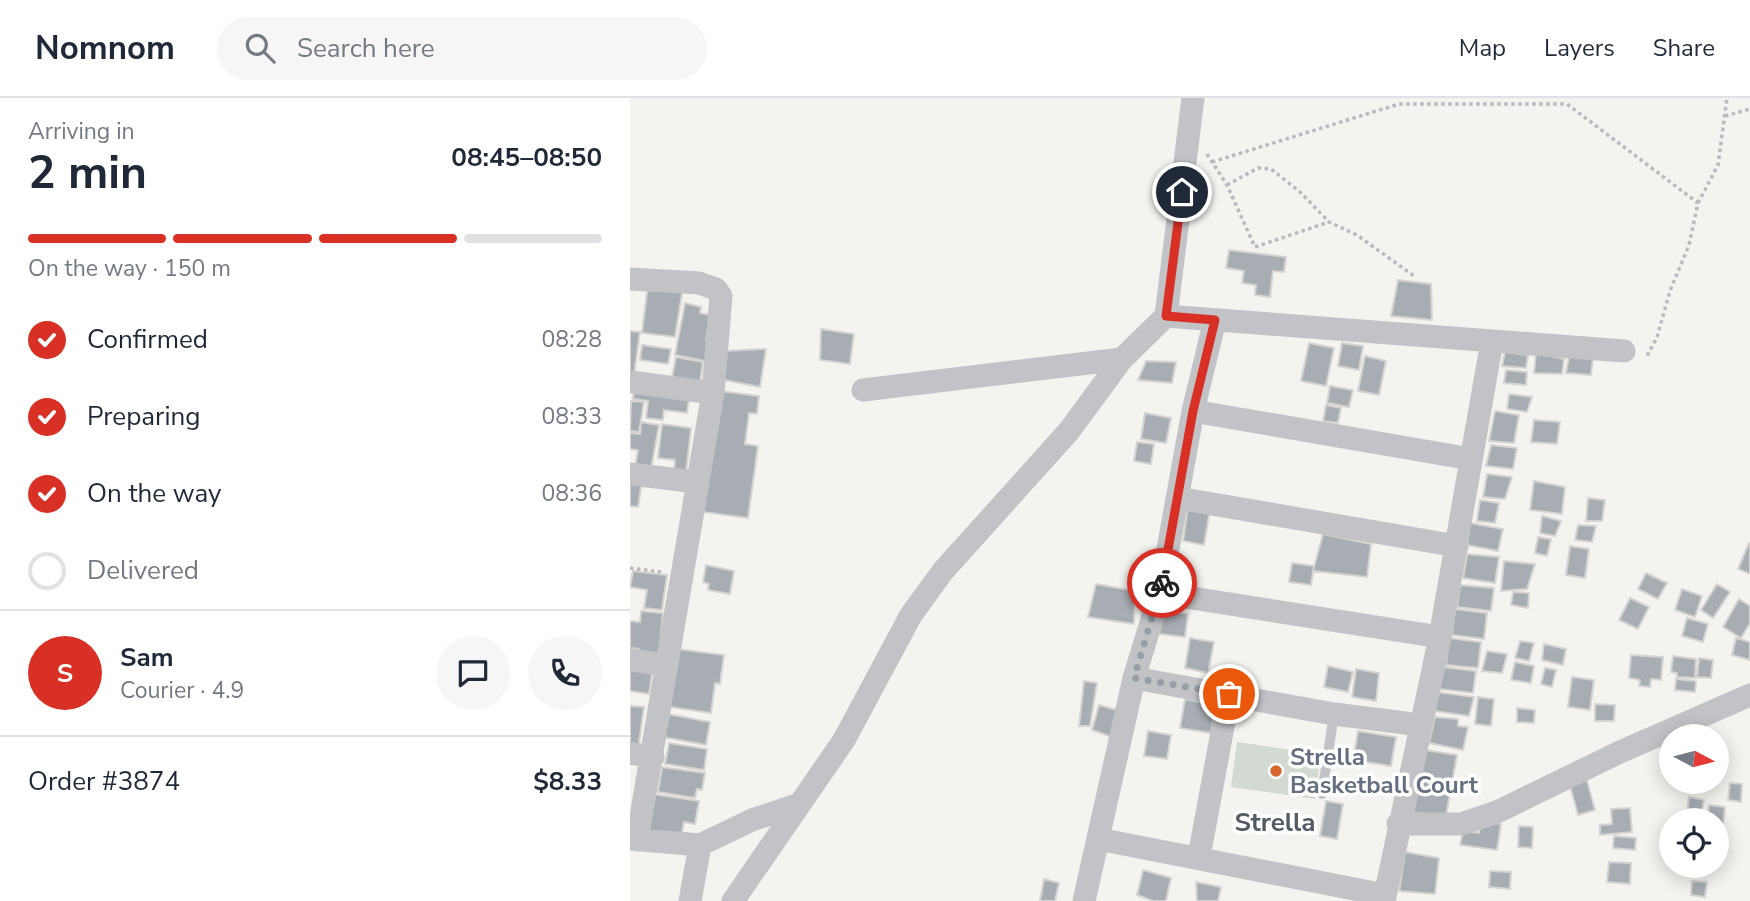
<!DOCTYPE html>
<html lang="en">
<head>
<meta charset="utf-8">
<style>
	:root { --surface:#fff; --page:#f6f6f7; --text:#1f2937; --muted:#747a83; --line:#e0e1e3; --accent:#d93025 }
	body { margin:0; font-family:"Nunito Sans",sans-serif; background:var(--page); color:var(--text); height:100vh; display:flex; flex-direction:column; font-size:26px; white-space:nowrap }
	* { box-sizing:border-box; margin:0 }
	p { font-size:23px; color:var(--muted) }
	.icon { flex:none; width:38px; height:38px; fill:none; stroke:currentColor; stroke-width:2; stroke-linecap:round; stroke-linejoin:round }
	.map { position:relative; flex:1; overflow:hidden }
	.drawer { display:flex; flex-direction:column; background:var(--surface); width:630px }
	.drawer>* { flex:none }
	.needle { width:46px; rotate:97deg }
	.buttons { position:absolute; left:1029px; top:626px; display:grid; gap:14px }
	.buttons a { display:grid; place-items:center; width:70px; height:70px; border-radius:50%; background:var(--surface); box-shadow:0 4px 18px #0003; font-size:35px }
	.pin { position:absolute; display:grid; place-items:center; width:60px; height:60px; color:#fff; margin:-30px; border:4px solid #fff; border-radius:50%; box-shadow:0 2px 7px #0007 }
	.courier { position:absolute; display:grid; place-items:center; width:70px; height:70px; margin:-35px; border:5px solid #d93025; border-radius:50%; background:#fff; color:#222; box-shadow:0 2px 9px #0007 }
	.overview em { font-style:normal; font-weight:700 }
	.overview div { display:flex; flex-direction:column-reverse }
	.overview { display:flex; align-items:center; justify-content:space-between; height:119px; padding:0 28px }
	h1 { font-size:46px; font-weight:700; line-height:52px }
	.bar { display:grid; grid-template-columns:repeat(4,1fr); gap:10px 7px; align-content:center; height:84px; padding:0 28px }
	.bar i { height:9px; border-radius:5px; background:var(--line) }
	.bar .current { background:var(--accent) }
	.bar p { grid-column:span 4 }
	.line { display:flex; align-items:center; gap:18px; padding:0 28px; border-top:2px solid var(--line) }
	.line div { flex:1 }
	.round { display:grid; place-items:center; flex:none; width:74px; height:74px; border-radius:37px; background:var(--page) }
	ol { padding:0 28px; list-style:none }
	li { display:flex; align-items:center; gap:21px; height:77px }
	li p { margin-inline-start:auto }
	li .icon { padding:7px; border-radius:50%; background:var(--accent); color:#fff; stroke-width:4 }
	li:last-child { color:var(--muted) }
	li i { width:38px; height:38px; border:4px solid var(--line); border-radius:50% }
	header { display:flex; align-items:center; gap:42px; box-sizing:border-box; height:98px; padding:0 35px; background:var(--surface); border-bottom:2px solid var(--line) }
	header strong { font-size:33px }
	nav { display:flex; gap:38px; margin-inline-start:auto; font-size:24px }
	.search { width:490px; height:63px; background:var(--page); display:flex; align-items:center; gap:18px; box-sizing:border-box; padding:0 24px; border-radius:38px; color:var(--muted); font-size:26px }
	main { display:flex; flex:1; min-height:0 }
	.map>svg:first-child { display:block }
	.green { fill:#d3dad1 }
	.building { fill:#a7adb3; stroke:#d4d5d2; stroke-width:2 }
	.lines { fill:none; stroke-linecap:round; stroke-linejoin:round }
	.path { stroke:#b8babc; stroke-width:3.5; stroke-dasharray:3.5 3.5; stroke-linecap:butt }
	.service { stroke:#c1c3c7; stroke-width:10 }
	.minor { stroke:#c1c3c7; stroke-width:23 }
	.done { stroke:#969ea6; stroke-width:7; stroke-dasharray:0 12.6 }
	.route { stroke:#d93025; stroke-width:9 }
	.poi-dot { fill:#d7672c; stroke:#fff; stroke-width:2.5 }
	.labels { text-anchor:middle; dominant-baseline:central; stroke-width:7; stroke-linejoin:round; paint-order:stroke }
	.poi-label { font-size:24px; font-weight:bold; fill:#64707f; stroke:#fff; text-anchor:start }
	.neighbourhood-label { font-size:26px; font-weight:bold; fill:#525a64; stroke:#fff }
</style>
</head>
<body>
<header>
<strong>Nomnom</strong>
<div class="search"><svg class="icon" aria-label="search" viewBox="0 0 24 24"><circle cx="10" cy="10" r="6"/><path d="M15 15l6 6"/></svg>Search here</div>
<nav><a>Map</a><a>Layers</a><a>Share</a></nav>
</header>
<main>
<section class="drawer">
<div class="overview"><div><h1>2 min</h1><p>Arriving in</p></div><em>08:45–08:50</em></div>
<div class="bar"><i class="current"></i><i class="current"></i><i class="current"></i><i></i><p>On the way · 150 m</p></div>
<ol>
<li><svg class="icon" aria-label="check" viewBox="0 0 24 24"><path d="M5 12l5 5 9-10"/></svg>Confirmed<p>08:28</p></li>
<li><svg class="icon" aria-label="check" viewBox="0 0 24 24"><path d="M5 12l5 5 9-10"/></svg>Preparing<p>08:33</p></li>
<li><svg class="icon" aria-label="check" viewBox="0 0 24 24"><path d="M5 12l5 5 9-10"/></svg>On the way<p>08:36</p></li>
<li><i></i>Delivered</li>
</ol>
<div class="line" style="height:126px"><b class="round" style="background:var(--accent);color:#fff">S</b><div><b>Sam</b><p>Courier · 4.9</p></div><a class="round"><svg class="icon" aria-label="chat" viewBox="0 0 24 24"><path d="M4 5h16v11H9l-5 4z"/></svg></a><a class="round"><svg class="icon" aria-label="phone" viewBox="0 0 24 24"><path d="M5 4h4l2 5-3 2q2 4 5 5l2-3 5 2v4C11 20 4 13 5 4z"/></svg></a></div>
<div class="line" style="height:91px"><div>Order #3874</div><b>$8.33</b></div>
</section>
<div class="map">
<svg width="1120" height="803" viewBox="0 0 1120 803">
	<rect width="100%" height="100%" fill="#f3f3ef"/>
	<path class="green" d="M607,644L691,656L685,701L601,689Z"/>
	<path class="building" d="M599,152L656,159L654,174L643,173L640,199L625,197L626,187L612,185L614,173L596,170Z
		M768,182L801,186L802,222L761,218Z
		M18,186L53,190L45,239L12,235Z
		M55,205L71,209L70,215L81,217L76,242L85,244L80,264L45,257Z
		M191,231L224,236L220,266L190,262Z
		M0,233L10,234L4,277H0Z
		M679,245L704,250L696,288L671,283Z
		M712,245L733,248L729,272L708,268Z
		M12,247L41,251L38,266L10,262Z
		M136,251L130,289L89,281L94,253Z
		M875,254L898,257L896,270L872,268Z
		M906,255L934,261L932,276L904,275Z
		M735,258L756,263L749,297L728,293Z
		M939,258L963,260L961,277L936,275Z
		M46,259L73,264L70,284L42,279Z
		M516,263L546,264L542,285L508,282Z
		M876,272L897,274L896,287L874,285Z
		M5,287L59,302L57,315L34,312L33,322L16,320L18,303L3,301Z
		M700,288L723,292L719,309L697,305Z
		M90,293L129,298L127,316L119,315L115,346L128,348L118,420L73,414Z
		M879,296L902,299L897,314L877,311Z
		M1,303L14,304L9,334L0,333Z
		M696,307L711,310L708,325L693,323Z
		M865,313L889,317L884,345L859,343Z
		M515,315L541,320L536,345L511,341Z
		M904,322L930,324L927,346L901,344Z
		M11,324L29,327L21,371L5,369L8,352L0,351V335L10,336Z
		M32,326L61,330L56,375L44,374L45,362L28,360Z
		M507,344L524,346L521,366L504,363Z
		M861,347L887,350L883,371L856,368Z
		M857,376L882,379L875,401L853,399Z
		M0,381L12,383L8,409L0,408Z
		M904,383L935,389L932,416L900,412Z
		M958,400L975,402L972,423H956Z
		M850,402L869,405L865,425L847,423Z
		M558,408L580,412L574,447L553,443Z
		M912,418L931,423L925,438L910,435Z
		M840,425L873,431L868,453L837,447Z
		M948,427L966,428L962,444L945,442Z
		M693,436L741,446L737,479L683,473Z
		M908,439L921,441L917,458L905,455Z
		M1119,445H1120V476L1108,471Z
		M940,448L959,451L955,480L936,477Z
		M837,456L869,459L865,485L833,480Z
		M874,463L905,466L897,491L871,493Z
		M662,465L684,468L681,487L659,484Z
		M76,467L104,473L100,496L78,492L79,486L73,484Z
		M3,473L37,477L32,512L14,510L17,492L0,489Z
		M1016,475L1037,485L1028,501L1008,491Z
		M466,486L505,493L504,526L458,519Z
		M1087,486L1100,494L1083,520L1071,512Z
		M830,487L864,490L861,513L827,509Z
		M1052,491L1072,498L1065,519L1045,512Z
		M883,494L899,495L898,510L881,507Z
		M1000,500L1019,509L1008,531L989,522Z
		M1109,501L1120,508V525L1111,540L1093,529Z
		M825,511L857,515L854,541L822,537Z
		M534,512L558,516L555,539L529,536Z
		M11,513L33,515L29,558L9,556V551L0,550V523L10,524Z
		M1057,520L1078,526L1073,544L1052,538Z
		M560,540L584,544L578,575L555,570Z
		M819,540L851,544L848,570L816,567Z
		M1106,540L1120,544V562L1102,557Z
		M890,543L904,545L899,563L885,560Z
		M914,546L936,551L933,567L912,562Z
		M48,551L94,557L90,586L85,585L81,615L40,609Z
		M857,553L877,556L872,575L852,573Z
		M1001,557L1033,559L1031,582L1021,581L1020,589L1009,588L1010,582L999,580Z
		M1043,558L1066,561L1065,580L1047,579V575L1041,574Z
		M1069,560L1083,562L1081,580L1067,579Z
		M885,564L904,568L901,585L881,582Z
		M0,566L23,569L19,596L0,593Z
		M698,568L723,574L718,594L694,589Z
		M813,569L846,573L843,595L809,591Z
		M915,570L926,572L922,589L911,586Z
		M726,571L749,575L746,603L722,599Z
		M942,579L964,582L960,612L938,609Z
		M1046,581L1066,583L1065,594L1045,592Z
		M454,583L467,585L460,628H449Z
		M807,594L844,599L839,618L804,613Z
		M848,599L864,601L861,628L845,626Z
		M555,601L586,607L581,635L550,630Z
		M965,606L985,607L984,623H965Z
		M469,607L487,612L482,639L462,632Z
		M0,608L14,609L8,652L0,651Z
		M887,610L905,612L904,625L887,624Z
		M38,616L80,624L76,647L33,639Z
		M805,619L828,621V628L838,629L833,652L799,645Z
		M518,633L541,637L537,661L514,658Z
		M728,633L766,639L761,668L723,662Z
		M39,645L77,651L74,672L35,666Z
		M796,652L827,657L816,718L782,715Z
		M32,669L75,675L72,692L67,691L65,700L28,694Z
		M956,679L965,712L948,717L939,684Z
		M1100,685L1112,686L1111,704L1098,702Z
		M22,696L69,703L65,726L54,724L51,739L15,733Z
		M1059,699L1074,702L1071,717L1057,715Z
		M696,703L713,706L707,741L690,738Z
		M1079,707L1095,709L1093,728L1087,727V723H1077Z
		M1000,710L1002,734L970,737V727L982,726L981,711Z
		M851,723L871,726L867,752L830,747L833,733L849,735Z
		M889,728L903,729L902,750L888,749Z
		M984,738L1006,740L1005,752L983,750Z
		M775,754L809,760L805,796L769,793Z
		M979,764L1001,765L1000,786L977,784Z
		M513,772L541,780L536,803H523L507,797Z
		M860,773L881,774L880,791L859,789Z
		M414,781L429,785L425,803H410Z
		M1062,783L1077,784L1075,799L1061,797Z
		M566,784L591,789L588,803H567Z"/>
	<g class="lines">
		<path class="path" d="M1095,18L1120,11
			M577,56L597,87L625,149L699,124
			M582,64L769,6H937L1068,105L1059,147L1040,193L1027,239L1017,258
			M597,87L628,70L641,71L670,94L699,124L727,137L784,178
			M1068,105L1088,67L1097,0
			M0,470L31,474"/>
		<path class="service" d="M692,696L704,616"/>
		<path class="minor" d="M0,181L69,185L86,191L91,198L83,295L7,742
			M536,218L994,253
			M536,218L563,0
			M0,284L83,295
			M233,292L492,261
			M563,313L841,361
			M0,376L67,384
			M547,400L827,448
			M530,495L810,539
			M0,562L37,567
			M504,580L704,616L791,627
			M0,655L23,659
			M768,726H831L867,714L990,654L1120,597
			M0,741L70,747L122,722L167,707
			M468,741L755,797
			M569,759L599,596
			M60,803L70,747
			M103,803L214,642L281,517L313,473L439,333L492,261L536,218
			M454,803L504,580L530,495L563,313L585,222
			M754,803L810,539L862,243"/>
	</g>
	<g class="lines">
		<path class="done" d="M532,485L504,580L599,596"/>
		<path class="route" d="M532,485L563,313L585,222L536,218L552,94"/>
	</g>
	<circle class="poi-dot" cx="646" cy="673" r="7"/>
	<g class="labels">
		<g class="poi-label">
			<text x="660" y="659">Strella<tspan x="660" dy="28">Basketball Court</tspan></text>
		</g>
		<g class="neighbourhood-label">
			<text x="645" y="724">Strella</text>
		</g>
	</g>
</svg>
<div class="buttons">
<a><svg class="needle" viewBox="-14 -14 28 28"><path d="M0-13l5 13h-10z" fill="#e53935"/><path d="M0 13l5-13h-10z" fill="#747a83"/></svg></a>
<a><svg class="icon" aria-label="locate" viewBox="0 0 24 24"><circle cx="12" cy="12" r="6"/><path d="M12 2v4M12 18v4M2 12h4M18 12h4"/></svg></a>
</div>
<div class="pin" style="left:599px;top:596px;background:#ea580c"><svg class="icon" aria-label="bag" viewBox="0 0 24 24"><path d="M5 8h14l-1 12H6zM9 8a3 3 0 0 1 6 0"/></svg></div>
<div class="pin" style="left:552px;top:94px;background:#1f2937"><svg class="icon" aria-label="home" viewBox="0 0 24 24"><path d="M3 11l9-7 9 7M6 9v11h12V9"/></svg></div>
<div class="courier" style="left:532px;top:485px"><svg class="icon" aria-label="bike" viewBox="0 0 24 24"><circle cx="6" cy="16" r="4"/><circle cx="18" cy="16" r="4"/><path d="M6 16l4-8h5l3 8M10 8l3 8H6M13 5h3"/></svg></div>
</div>
</main>
</body>
</html>
